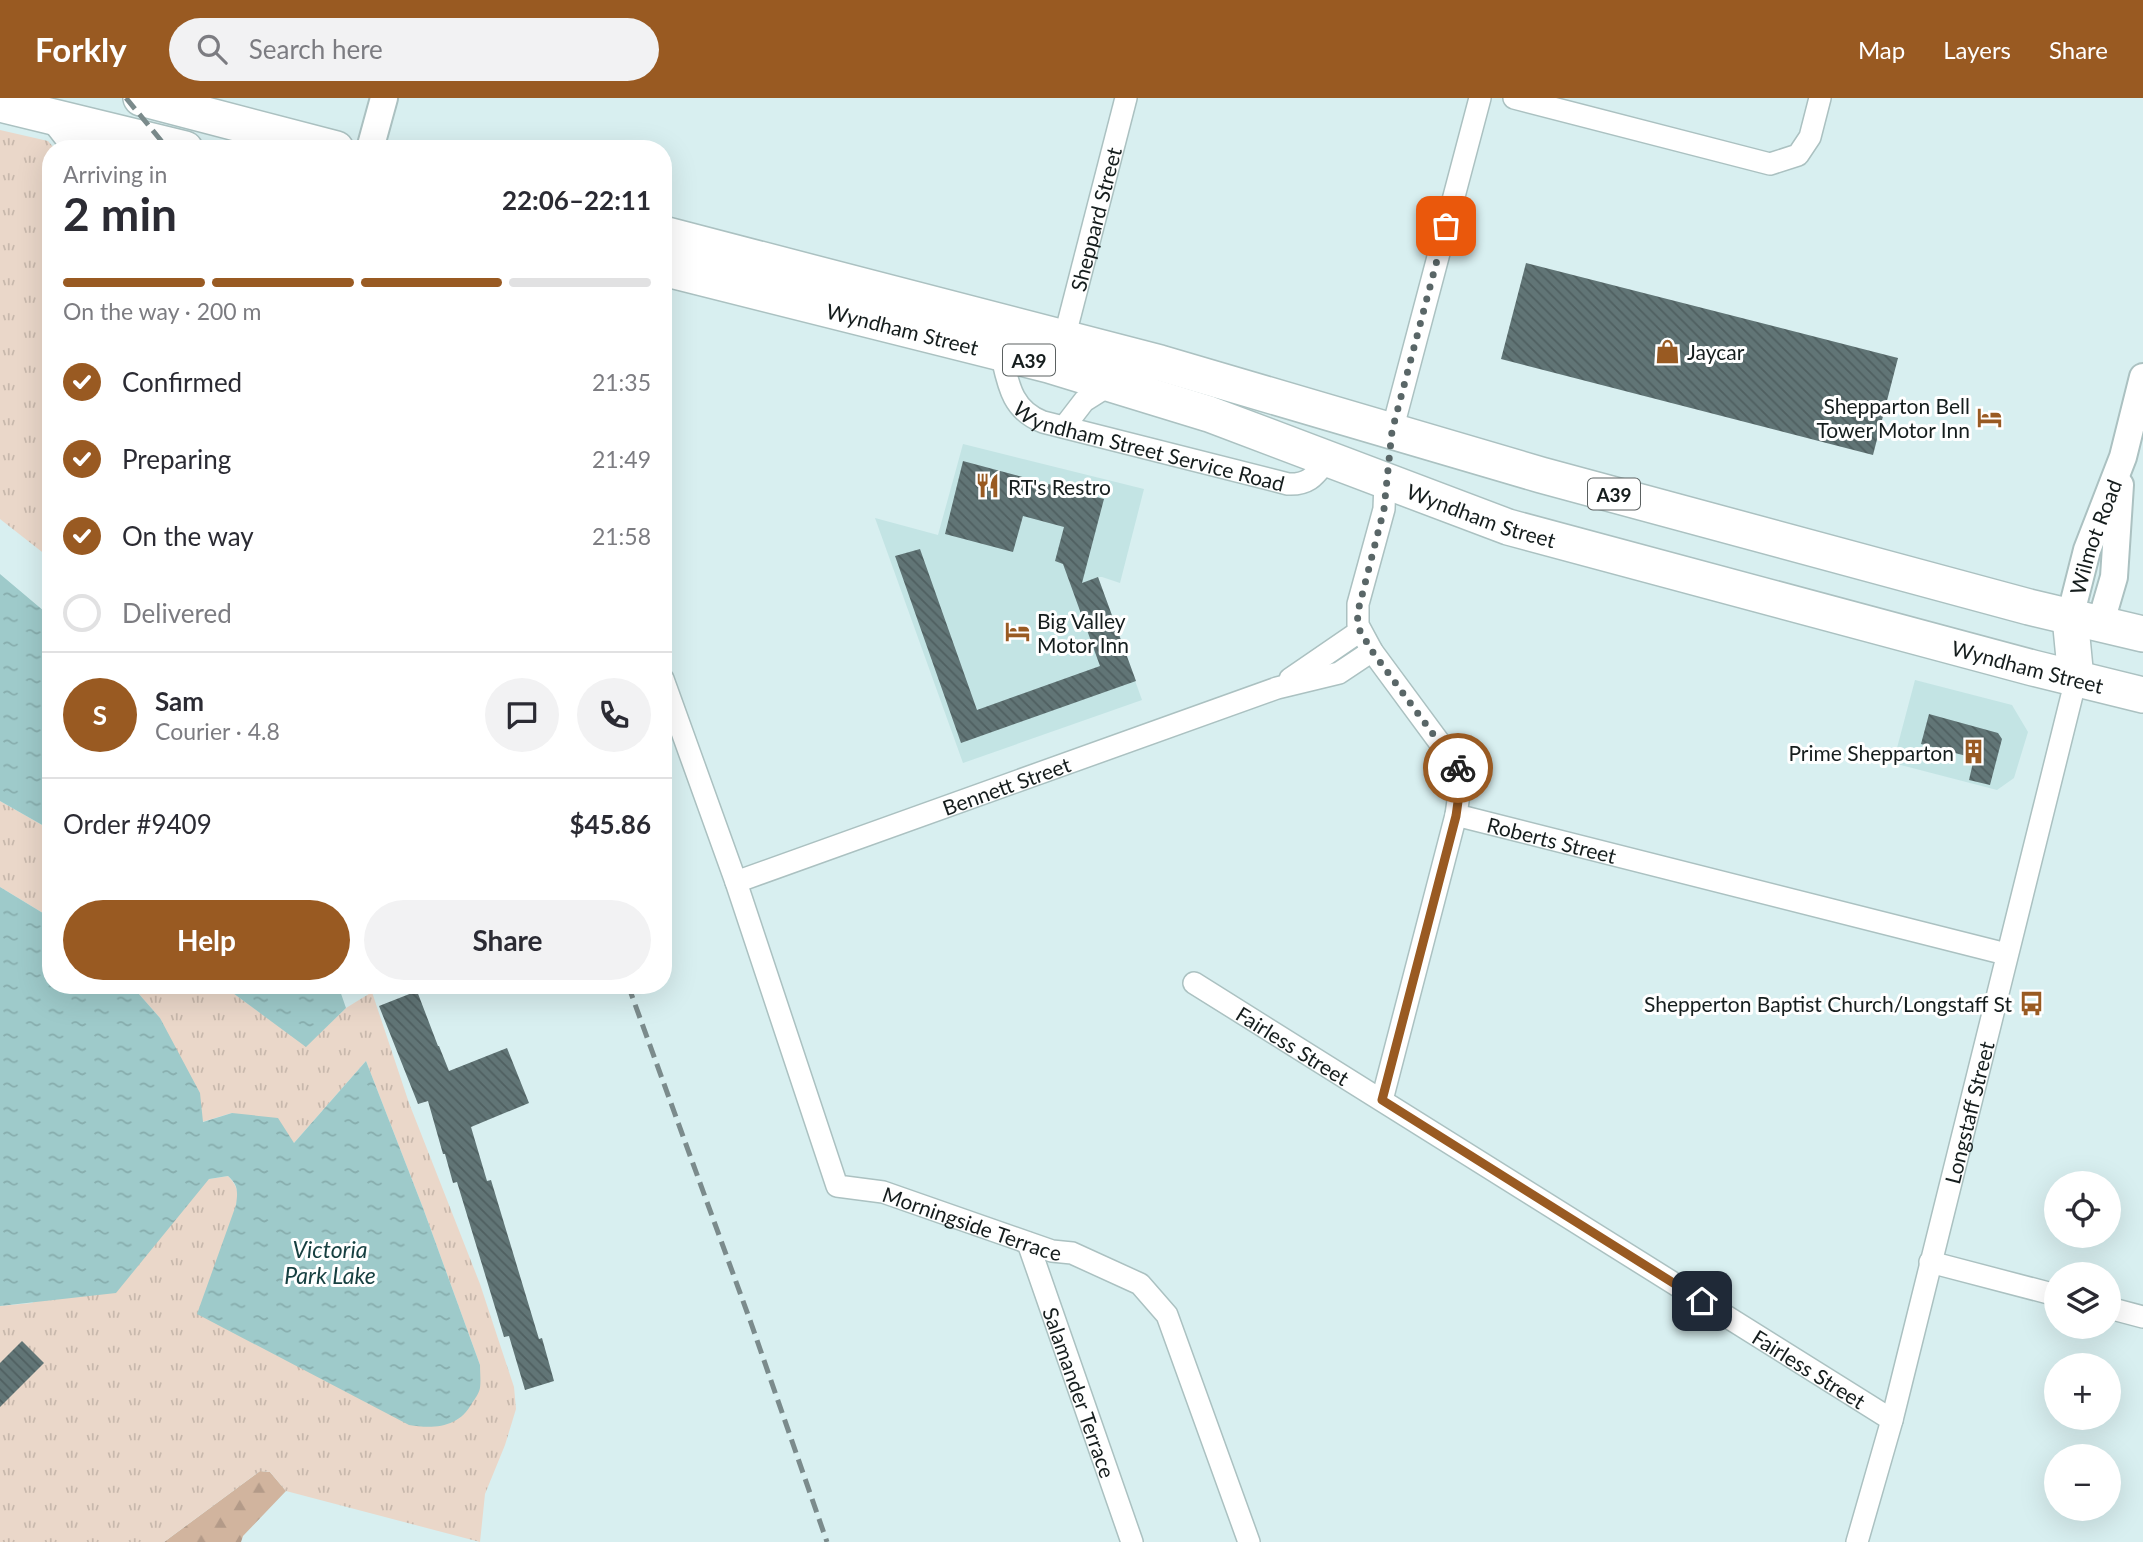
<!DOCTYPE html>
<html lang="en">
<head>
<meta charset="utf-8">
<style>
	:root { --surface:#fff; --page:#f2f2f3; --text:#2b2b33; --muted:#7c7c81; --line:#e1e1e2; --accent:#995a22 }
	body { margin:0; font-family:Lato,sans-serif; background:var(--page); color:var(--text); height:100vh; display:flex; flex-direction:column; font-size:26px; white-space:nowrap }
	* { box-sizing:border-box; margin:0 }
	p { font-size:23px; color:var(--muted) }
	.icon { flex:none; width:38px; height:38px; fill:none; stroke:currentColor; stroke-width:2; stroke-linecap:round; stroke-linejoin:round }
	.map { position:relative; flex:1; overflow:hidden }
	.side { position:absolute; left:42px; top:42px; width:630px; height:854px; display:flex; flex-direction:column; background:var(--surface); border-radius:28px; box-shadow:0 7px 28px #0002 }
	.side>* { flex:none }
	.fabs { position:absolute; left:2044px; top:1073px; display:grid; gap:14px }
	.fabs a { display:grid; place-items:center; width:77px; height:77px; border-radius:50%; background:var(--surface); box-shadow:0 7px 28px #0002; font-size:35px }
	.pin { position:absolute; display:grid; place-items:center; width:60px; height:60px; color:#fff; margin:-30px; border-radius:14px; box-shadow:0 4px 10px #0006 }
	.courier { position:absolute; display:grid; place-items:center; width:70px; height:70px; margin:-35px; border:5px solid #995a22; border-radius:50%; background:#fff; color:#222; box-shadow:0 2px 9px #0007 }
	.summary em { font-style:normal; font-weight:700 }
	.summary div { display:flex; flex-direction:column-reverse }
	.summary { display:flex; align-items:center; justify-content:space-between; height:119px; padding:0 21px }
	h1 { font-size:46px; font-weight:700; line-height:52px }
	.bar { display:grid; grid-template-columns:repeat(4,1fr); gap:10px 7px; align-content:center; height:84px; padding:0 21px }
	.bar i { height:9px; border-radius:5px; background:var(--line) }
	.bar .active { background:var(--accent) }
	.bar p { grid-column:span 4 }
	.line { display:flex; align-items:center; gap:18px; padding:0 21px; border-top:2px solid var(--line) }
	.line div { flex:1 }
	.round { display:grid; place-items:center; flex:none; width:74px; height:74px; border-radius:37px; background:var(--page) }
	ol { padding:0 21px; list-style:none }
	li { display:flex; align-items:center; gap:21px; height:77px }
	li p { margin-inline-start:auto }
	li .icon { padding:7px; border-radius:50%; background:var(--accent); color:#fff; stroke-width:4 }
	li:last-child { color:var(--muted) }
	li i { width:38px; height:38px; border:4px solid var(--line); border-radius:50% }
	.cta { display:flex; gap:14px; margin-top:auto; padding:14px 21px }
	.cta a { flex:1; height:80px; border-radius:42px; background:var(--accent); color:#fff; font-size:28px; font-weight:700; line-height:80px; text-align:center }
	.cta a+a { background:var(--page); color:var(--text) }
	header { display:flex; align-items:center; gap:42px; box-sizing:border-box; height:98px; padding:0 35px; background:var(--accent); color:#fff }
	header strong { font-size:33px }
	nav { display:flex; gap:38px; margin-inline-start:auto; font-size:24px }
	.search { width:490px; height:63px; background:var(--page); display:flex; align-items:center; gap:18px; box-sizing:border-box; padding:0 24px; border-radius:38px; color:var(--muted); font-size:26px }
	.map>svg:first-child { display:block }
	.built { fill:#c3e4e4 }
	.forest { fill:url(#forest-firs) }
	.park { fill:url(#park-tufts) }
	.water { fill:url(#water-ripples) }
	.building { fill:url(#building-back-hatch) }
	.lines { fill:none; stroke-linecap:round; stroke-linejoin:round }
	.minor-casing { stroke:#abc1c1; stroke-width:24 }
	.tertiary-casing { stroke:#abc1c1; stroke-width:30 }
	.trunk-casing { stroke:#abc1c1; stroke-width:38 }
	.minor { stroke:#fff; stroke-width:21 }
	.tertiary { stroke:#fff; stroke-width:26 }
	.trunk { stroke:#fff; stroke-width:35 }
	.rail { stroke:#7b8b8c; stroke-width:5; stroke-dasharray:14 7; stroke-linecap:butt }
	.done { stroke:#596667; stroke-width:7; stroke-dasharray:0 12.6 }
	.route { stroke:#995a22; stroke-width:9 }
	.labels { text-anchor:middle; dominant-baseline:central; stroke-width:6; stroke-linejoin:round; paint-order:stroke }
	.shield { fill:#fff; stroke:#5b6161; stroke-width:2 }
	.shield-label { font-size:19px; font-weight:bold; fill:#151d1d }
	.street-label { font-size:21px; fill:#151d1d; stroke:#fff }
	.poi-label { font-size:21px; fill:#151d1d; stroke:#fff; text-anchor:start }
	.water-label { font-size:23px; font-style:italic; fill:#163f40; stroke:#fff }
</style>
</head>
<body>
<header>
<strong>Forkly</strong>
<div class="search"><svg class="icon" aria-label="search" viewBox="0 0 24 24"><circle cx="10" cy="10" r="6"/><path d="M15 15l6 6"/></svg>Search here</div>
<nav><a>Map</a><a>Layers</a><a>Share</a></nav>
</header>
<div class="map">
<svg width="2143" height="1444" viewBox="0 0 2143 1444">
	<defs>
		<pattern id="forest-firs" width="22" height="20" patternUnits="userSpaceOnUse" patternTransform="scale(1.75)"><rect width="22" height="20" fill="#d1b49e"/><path d="M5 1l3.5 6h-7zM16 11l3.5 6h-7z" fill="#b39a88"/></pattern>
		<pattern id="park-tufts" width="24" height="20" patternUnits="userSpaceOnUse" patternTransform="scale(1.75)"><rect width="24" height="20" fill="#ead7c9"/><path d="M3 7l-1-3M5 7V3M7 7l1-3M15 17l-1-3M17 17v-4M19 17l1-3" fill="none" stroke="#c8b8ac"/></pattern>
		<pattern id="water-ripples" width="26" height="14" patternUnits="userSpaceOnUse" patternTransform="scale(1.75)"><rect width="26" height="14" fill="#9ecaca"/><path d="M2 4q2-2 4 0t4 0M15 11q2-2 4 0t4 0" fill="none" stroke="#87adad"/></pattern>
		<pattern id="building-back-hatch" width="6" height="6" patternUnits="userSpaceOnUse" patternTransform="scale(1.75)"><rect width="6" height="6" fill="#617576"/><path d="M-1 5l2 2M0 0l6 6M5-1l2 2" fill="none" stroke="#4f5f60"/></pattern>
	</defs>
	<rect width="100%" height="100%" fill="#d8eff0"/>
	<path class="built" d="M963,346L1144,391L1120,485L1102,479H1098L1142,602L963,665L875,420L938,437Z
		M1915,582L2012,607L2028,634L2014,680L1997,692L1893,665Z"/>
	<path class="forest" d="M260,1373L270,1374L286,1393L243,1438L241,1444H164Z"/>
	<path class="park" d="M0,32L48,43L55,51H51V461L0,421Z
		M0,703L51,732V820L0,789Z
		M131,887H222L306,948L346,910L372,894L409,1005L480,1186L514,1289L516,1311L505,1347L485,1396L480,1444L286,1393L270,1374L260,1373L164,1444H0V1208L32,1205L209,1081L228,1078C243,1093 237,1103 232,1122L480,1267L423,1110L366,963L294,1045L232,1015L202,1024L160,920Z"/>
	<path class="water" d="M0,476L51,519V732L0,703Z
		M0,789L51,820V887H131L160,920L200,995L203,1024L232,1015L278,1020L294,1045L366,963L423,1110L480,1267C480,1274 481,1283 480,1290C479,1295 475,1301 472,1305C459,1330 433,1331 409,1327L197,1216L236,1107C238,1093 238,1087 228,1078L209,1081L116,1195L0,1208Z
		M222,887H338L346,910L306,949Z"/>
	<path class="building" d="M1526,165L1898,260L1873,357L1501,261Z
		M963,363L1104,401L1082,485L1098,479L1136,583L961,645L895,458L920,451L977,612L1100,568L1063,466L1055,463L1064,429L1023,418L1013,454L945,436Z
		M1929,616L1998,635L2002,641L1990,687L1969,682L1974,660L1921,646Z
		M417,893L438,948H439L449,973L507,950L529,1005L471,1029L487,1083L491,1082L539,1241L542,1240L554,1283L525,1292L509,1238L504,1239L457,1084L453,1085L445,1056H443L428,1003L418,1006L379,908Z
		M22,1243L44,1265L0,1309V1265Z"/>
	<g class="lines">
		<defs>
			<g id="minor">
				<path d="M1514,0L1770,66L1798,57L1810,39L1820,0"/>
				<path d="M49,19L74,51"/>
				<path id="s1" d="M1064,241L1126,0"/>
				<path id="s2" d="M1001,255C1008,285 1011,312 1043,324L1288,386C1310,387 1315,377 1329,360"/>
				<path d="M1064,329L1084,303L1111,286"/>
				<path d="M1392,333L1480,0"/>
				<path id="s3" d="M1385,384L1384,411L1358,506V527L1372,553L1462,675L1456,717L2006,856"/>
				<path id="s4" d="M663,581L736,784L837,1088L883,1094L1052,1153L1072,1155L1140,1186L1167,1217L1249,1444"/>
				<path d="M1290,581L1360,533"/>
				<path id="s5" d="M736,784L1277,590L1339,575L1372,553"/>
				<path id="s6" d="M1194,885L1892,1322"/>
				<path d="M1382,1002L1456,717"/>
				<path id="s7" d="M1028,1145L1132,1444"/>
				<path d="M1930,1164L2056,1197"/>
				<path d="M2109,1210L2143,1219"/>
				<path id="s8" d="M1857,1444L1892,1322L2076,581"/>
			</g>
			<g id="tertiary">
				<path d="M370,51L384,0"/>
				<path id="s9" d="M2070,519L2087,452L2123,359L2143,279"/>
				<path d="M2100,527L2114,479L2120,387"/>
			</g>
			<g id="trunk">
				<path d="M141,0L336,51"/>
				<path d="M0,6L185,51"/>
				<path d="M663,136L1160,265L1541,377L2029,509L2143,536"/>
				<path id="s10" d="M663,170L1049,267L1209,316L1508,429L2033,570L2143,597"/>
				<path d="M2070,519L2076,581"/>
			</g>
		</defs>
		<use href="#minor" class="minor-casing"/>
		<use href="#tertiary" class="tertiary-casing"/>
		<use href="#trunk" class="trunk-casing"/>
		<use href="#minor" class="minor"/>
		<use href="#tertiary" class="tertiary"/>
		<use href="#trunk" class="trunk"/>
		<path class="rail" d="M126,0L168,51
			M628,887L751,1225L827,1444"/>
	</g>
	<g class="lines">
		<path class="done" d="M1446,128L1392,333L1384,411L1357,517L1360,533L1372,553L1458,670"/>
		<path class="route" d="M1458,670L1462,675L1456,718L1382,1002L1702,1203"/>
	</g>
	<defs>
		<symbol id="shop-bare" viewBox="-9 -9 18 18"><path d="M-5-2.5h2.3a2.7 3.5 0 0 1 5.4 0H5L5.5 6h-11ZM-1.5-2.5h3a1.5 2.3 0 0 0-3 0Z" fill="#995a22" stroke="#fff" stroke-width="2.5" paint-order="stroke"/></symbol>
		<symbol id="hotel-bare" viewBox="-9 -9 18 18"><path d="M-6-4.5h1.5V1H6V5H4.5V3h-9V5H-6ZM-4 0a1.8 1.8 0 1 1 3.6 0ZM.5 0V-2.5h3Q6-2.5 6 0Z" fill="#995a22" stroke="#fff" stroke-width="2.5" paint-order="stroke"/></symbol>
		<symbol id="restaurant-bare" viewBox="-9 -9 18 18"><path d="M-5-6h1v4h1v-4h1v4h1v-4h1v5L-1.5 .5V6h-2V.5L-5-1ZM5-6V6H3V1.5H1.5Q1.5-4 5-6Z" fill="#995a22" stroke="#fff" stroke-width="2.5" paint-order="stroke"/></symbol>
		<symbol id="building-bare" viewBox="-9 -9 18 18"><path d="M-4-6H4V6H1V3H-1V6H-4ZM-2.5-4.3h1.7v1.8h-1.7ZM.8-4.3h1.7v1.8H.8ZM-2.5-1h1.7V.8h-1.7ZM.8-1h1.7V.8H.8Z" fill="#995a22" stroke="#fff" stroke-width="2.5" paint-order="stroke"/></symbol>
		<symbol id="bus-bare" viewBox="-9 -9 18 18"><path d="M-5-6H5V4H4V6H2V4H-2V6H-4V4H-5ZM-3.5-4V0h7V-4ZM-3.5 1.2v1.5H-2V1.2ZM2 1.2v1.5H3.5V1.2Z" fill="#995a22" stroke="#fff" stroke-width="2.5" paint-order="stroke"/></symbol>
	</defs>
	<g fill-rule="evenodd">
		<use href="#shop-bare" x="1650" y="236" width="35" height="35"/>
		<use href="#hotel-bare" x="1972" y="302" width="35" height="35"/>
		<use href="#restaurant-bare" x="970" y="370" width="35" height="35"/>
		<use href="#hotel-bare" x="1000" y="516" width="35" height="35"/>
		<use href="#building-bare" x="1956" y="636" width="35" height="35"/>
		<use href="#bus-bare" x="2014" y="888" width="35" height="35"/>
	</g>
	<g class="labels">
		<g class="shield">
			<rect x="1003" y="246.5" width="52" height="31" rx="5"/>
			<rect x="1588" y="380.5" width="52" height="31" rx="5"/>
		</g>
		<g class="shield-label">
			<text x="1029" y="262">A39</text>
			<text x="1614" y="396">A39</text>
		</g>
		<g class="street-label">
			<text stroke="none"><textPath href="#s1" startOffset="124">Sheppard Street</textPath></text>
			<text stroke="none"><textPath href="#s10" startOffset="247">Wyndham Street</textPath></text>
			<text stroke="none"><textPath href="#s2" startOffset="194">Wyndham Street Service Road</textPath></text>
			<text stroke="none"><textPath href="#s10" startOffset="856">Wyndham Street</textPath></text>
			<text stroke="none"><textPath href="#s9" startOffset="84">Wilmot Road</textPath></text>
			<text stroke="none"><textPath href="#s10" startOffset="1423">Wyndham Street</textPath></text>
			<text stroke="none"><textPath href="#s5" startOffset="287">Bennett Street</textPath></text>
			<text stroke="none"><textPath href="#s3" startOffset="469">Roberts Street</textPath></text>
			<text stroke="none"><textPath href="#s6" startOffset="117">Fairless Street</textPath></text>
			<text stroke="none"><textPath href="#s8" startOffset="444">Longstaff Street</textPath></text>
			<text stroke="none"><textPath href="#s4" startOffset="677">Morningside Terrace</textPath></text>
			<text stroke="none"><textPath href="#s6" startOffset="726">Fairless Street</textPath></text>
			<text stroke="none"><textPath href="#s7" startOffset="158">Salamander Terrace</textPath></text>
		</g>
		<g class="poi-label">
			<text x="1687" y="253">Jaycar</text>
			<text x="1970" y="307" text-anchor="end">Shepparton Bell<tspan x="1970" dy="24">Tower Motor Inn</tspan></text>
			<text x="1008" y="388">RT's Restro</text>
			<text x="1037" y="522">Big Valley<tspan x="1037" dy="24">Motor Inn</tspan></text>
			<text x="1954" y="654" text-anchor="end">Prime Shepparton</text>
			<text x="2012" y="905" text-anchor="end">Shepperton Baptist Church/Longstaff St</text>
		</g>
		<g class="water-label">
			<text x="330" y="1151">Victoria<tspan x="330" dy="26">Park Lake</tspan></text>
		</g>
	</g>
</svg>
<div class="fabs">
<a><svg class="icon" aria-label="locate" viewBox="0 0 24 24"><circle cx="12" cy="12" r="6"/><path d="M12 2v4M12 18v4M2 12h4M18 12h4"/></svg></a>
<a><svg class="icon" aria-label="layers" viewBox="0 0 24 24"><path d="M12 4l9 5-9 5-9-5zM3 14l9 5 9-5"/></svg></a>
<a>+</a>
<a>−</a>
</div>
<div class="pin" style="left:1446px;top:128px;background:#ea580c"><svg class="icon" aria-label="bag" viewBox="0 0 24 24"><path d="M5 8h14l-1 12H6zM9 8a3 3 0 0 1 6 0"/></svg></div>
<div class="pin" style="left:1702px;top:1203px;background:#1f2937"><svg class="icon" aria-label="home" viewBox="0 0 24 24"><path d="M3 11l9-7 9 7M6 9v11h12V9"/></svg></div>
<div class="courier" style="left:1458px;top:670px"><svg class="icon" aria-label="bike" viewBox="0 0 24 24"><circle cx="6" cy="16" r="4"/><circle cx="18" cy="16" r="4"/><path d="M6 16l4-8h5l3 8M10 8l3 8H6M13 5h3"/></svg></div>
<section class="side">
<div class="summary"><div><h1>2 min</h1><p>Arriving in</p></div><em>22:06–22:11</em></div>
<div class="bar"><i class="active"></i><i class="active"></i><i class="active"></i><i></i><p>On the way · 200 m</p></div>
<ol>
<li><svg class="icon" aria-label="check" viewBox="0 0 24 24"><path d="M5 12l5 5 9-10"/></svg>Confirmed<p>21:35</p></li>
<li><svg class="icon" aria-label="check" viewBox="0 0 24 24"><path d="M5 12l5 5 9-10"/></svg>Preparing<p>21:49</p></li>
<li><svg class="icon" aria-label="check" viewBox="0 0 24 24"><path d="M5 12l5 5 9-10"/></svg>On the way<p>21:58</p></li>
<li><i></i>Delivered</li>
</ol>
<div class="line" style="height:126px"><b class="round" style="background:var(--accent);color:#fff">S</b><div><b>Sam</b><p>Courier · 4.8</p></div><a class="round"><svg class="icon" aria-label="chat" viewBox="0 0 24 24"><path d="M4 5h16v11H9l-5 4z"/></svg></a><a class="round"><svg class="icon" aria-label="phone" viewBox="0 0 24 24"><path d="M5 4h4l2 5-3 2q2 4 5 5l2-3 5 2v4C11 20 4 13 5 4z"/></svg></a></div>
<div class="line" style="height:91px"><div>Order #9409</div><b>$45.86</b></div>
<div class="cta"><a>Help</a><a>Share</a></div>
</section>
</div>
</body>
</html>
